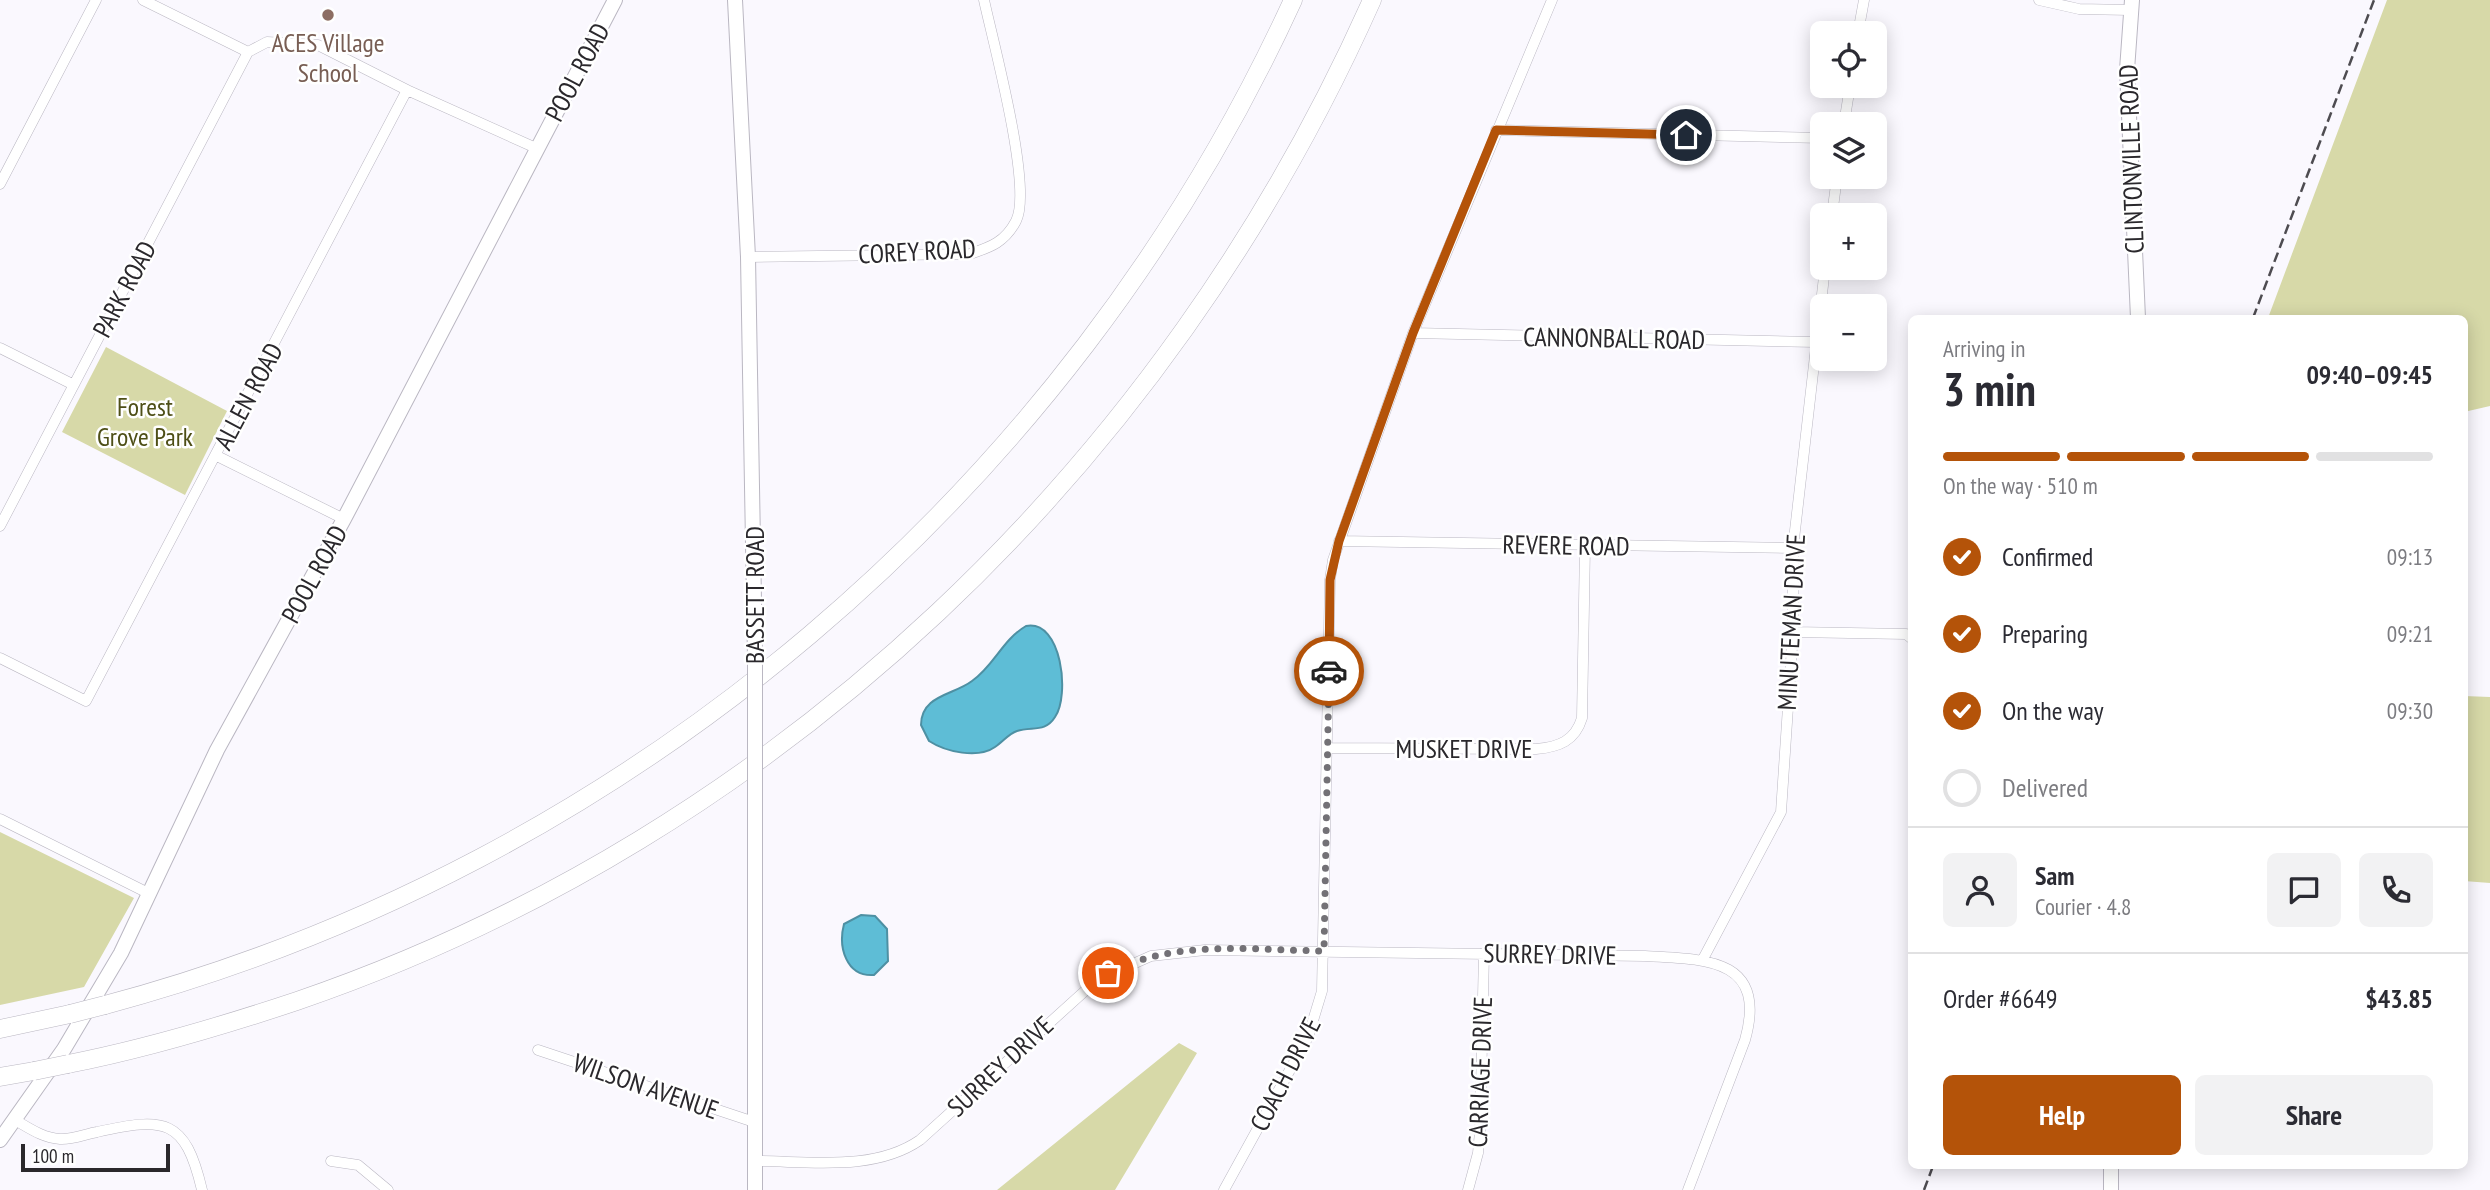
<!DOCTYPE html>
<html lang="en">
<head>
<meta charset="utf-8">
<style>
	:root { --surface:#fff; --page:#f2f2f3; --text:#2b2b33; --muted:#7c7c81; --line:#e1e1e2; --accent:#b45309 }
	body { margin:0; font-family:"PT Sans Narrow",sans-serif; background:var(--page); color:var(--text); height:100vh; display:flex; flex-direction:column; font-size:26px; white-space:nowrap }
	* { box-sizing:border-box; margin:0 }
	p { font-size:23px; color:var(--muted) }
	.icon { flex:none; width:38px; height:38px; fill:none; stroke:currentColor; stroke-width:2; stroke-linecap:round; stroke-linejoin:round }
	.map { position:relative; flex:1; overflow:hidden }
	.sheet { position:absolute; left:1908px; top:315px; width:560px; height:854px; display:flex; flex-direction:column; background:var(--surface); border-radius:10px; box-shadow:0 4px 18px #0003 }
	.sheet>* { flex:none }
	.fabs { position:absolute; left:1810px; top:21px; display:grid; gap:14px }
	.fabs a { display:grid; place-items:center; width:77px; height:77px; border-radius:10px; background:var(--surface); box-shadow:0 4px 18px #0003; font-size:35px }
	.scale { position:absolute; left:21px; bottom:18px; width:149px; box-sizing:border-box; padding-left:7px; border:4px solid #2a282c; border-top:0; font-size:19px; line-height:24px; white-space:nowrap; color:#2a282c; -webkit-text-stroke:5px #fff; paint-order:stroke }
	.pin { position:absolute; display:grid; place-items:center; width:60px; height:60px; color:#fff; margin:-30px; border:4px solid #fff; border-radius:50%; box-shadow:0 2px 7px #0007 }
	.courier { position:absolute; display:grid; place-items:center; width:70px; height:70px; margin:-35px; border:5px solid #b45309; border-radius:50%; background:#fff; color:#222; box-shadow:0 2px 9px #0007 }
	.summary em { font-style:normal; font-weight:600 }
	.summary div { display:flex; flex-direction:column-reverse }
	.summary { display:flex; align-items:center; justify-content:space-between; height:119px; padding:0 35px }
	h1 { font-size:46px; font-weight:600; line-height:52px }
	.bar { display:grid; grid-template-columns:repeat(4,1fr); gap:10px 7px; align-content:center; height:84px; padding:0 35px }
	.bar i { height:9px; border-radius:5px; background:var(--line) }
	.bar .on { background:var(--accent) }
	.bar p { grid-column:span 4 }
	.line { display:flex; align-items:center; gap:18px; padding:0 35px; border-top:2px solid var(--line) }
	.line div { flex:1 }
	.round { display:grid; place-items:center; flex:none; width:74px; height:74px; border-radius:10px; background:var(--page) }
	ol { padding:0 35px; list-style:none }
	li { display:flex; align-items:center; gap:21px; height:77px }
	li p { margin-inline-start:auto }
	li .icon { padding:7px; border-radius:50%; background:var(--accent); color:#fff; stroke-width:4 }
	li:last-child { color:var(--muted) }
	li i { width:38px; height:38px; border:4px solid var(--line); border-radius:50% }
	.cta { display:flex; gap:14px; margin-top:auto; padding:14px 35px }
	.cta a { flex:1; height:80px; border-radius:10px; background:var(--accent); color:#fff; font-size:28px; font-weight:600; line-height:80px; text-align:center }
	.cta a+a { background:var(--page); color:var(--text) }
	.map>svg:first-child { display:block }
	.green { fill:#d7d9a8 }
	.water { fill:#5ebdd6; stroke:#4e90a3; stroke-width:2 }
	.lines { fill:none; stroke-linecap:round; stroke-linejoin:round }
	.street-casing { stroke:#bab7c2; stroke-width:11 }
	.secondary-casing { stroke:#bab7c2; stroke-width:16 }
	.highway-casing { stroke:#bab7c2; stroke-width:19 }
	.street { stroke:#fff; stroke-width:10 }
	.secondary { stroke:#fff; stroke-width:14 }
	.highway { stroke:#fff; stroke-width:18 }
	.rail { stroke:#4e4c51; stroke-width:2.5; stroke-dasharray:10 5; stroke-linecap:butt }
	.secondary-bridge-casing { stroke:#bab7c2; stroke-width:16; stroke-linecap:butt }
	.highway-bridge-casing { stroke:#bab7c2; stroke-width:19; stroke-linecap:butt }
	.secondary-bridge { stroke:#fff; stroke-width:14 }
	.highway-bridge { stroke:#fff; stroke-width:18 }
	.done { stroke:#737176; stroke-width:7; stroke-dasharray:0 12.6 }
	.route { stroke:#b45309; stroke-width:9 }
	.education-dot { fill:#8d6e63; stroke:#fff; stroke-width:2.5 }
	.labels { text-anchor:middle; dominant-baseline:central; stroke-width:5; stroke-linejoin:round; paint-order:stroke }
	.education-label { font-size:26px; fill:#785e54; stroke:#fff }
	.street-label { font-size:26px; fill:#2a282c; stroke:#fff }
	.park-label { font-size:26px; fill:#4e4f17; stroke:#fff }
</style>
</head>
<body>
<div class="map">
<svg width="2490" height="1190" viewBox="0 0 2490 1190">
	<rect width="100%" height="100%" fill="#faf8fe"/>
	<path class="green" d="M2387,0H2490V406L2464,412V318H2268Z
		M106,347L227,411L185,495L62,432Z
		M2464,696L2490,697V883L2464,881Z
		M0,832L134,898L84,987L0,1005Z
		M1179,1043L1197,1053L1115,1190H997Z"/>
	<path class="water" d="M1026,626C1062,619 1070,696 1055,717C1045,733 1032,726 1017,731C1008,734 1003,742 995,747C978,759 946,752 929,741L921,725C921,695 954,695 972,681C994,666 1002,640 1026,626Z
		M861,915L875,916L887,929L888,961L874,975C846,977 838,947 844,924Z"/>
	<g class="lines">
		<defs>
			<path id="street" d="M143,0L248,52L267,42L318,45L407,90L536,148
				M2039,0L2079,9L2130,10
				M1858,33L1864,0
				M1844,124L1850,86
				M1496,130L1822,138
				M0,184L96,0
				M1832,215L1837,177
				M748,257L970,254C991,247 1005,242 1016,221C1033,188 993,42 984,0
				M1413,333L1815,342
				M0,348L74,385
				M217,456L344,519
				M0,526L248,52
				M1339,541L1793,548
				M1793,632L1906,634L1911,638
				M0,658L86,701L407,90
				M1328,748L1536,749C1559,747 1575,741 1582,718L1585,546
				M0,819L150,894
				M1703,959L1781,812L1793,632V548L1825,268
				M538,1050L754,1122
				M15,1120C29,1128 43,1138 60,1139C71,1140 86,1134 97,1132C165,1117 185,1118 202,1190
				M331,1161L358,1165L388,1190
				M755,1161C808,1161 874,1172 920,1140L1097,980L1151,956L1205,950L1645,956C1705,959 1768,958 1745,1040L1688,1190
				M1224,1190L1308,1037L1322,991L1330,580L1333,560L1413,333L1552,0
				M1468,1190L1478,1153L1480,1132L1484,953"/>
			<path id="secondary" d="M735,0L748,257L755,658
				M2132,0L2127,70L2138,318
				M755,710V736
				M0,1140L64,1049L121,953L217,750L344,519L615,0
				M755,1190V788
				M2111,1190V1166"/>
			<path id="highway" d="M105,1005C627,866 1068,491 1293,0
				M0,1029L70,1014
				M68,1064C145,1049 222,1026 297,1001C779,836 1166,463 1372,0
				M0,1077L34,1071"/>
		</defs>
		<use href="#street" class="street-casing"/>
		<use href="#secondary" class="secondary-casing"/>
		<use href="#highway" class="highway-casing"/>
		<use href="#street" class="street"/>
		<use href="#secondary" class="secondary"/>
		<use href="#highway" class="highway"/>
		<path class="rail" d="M2253,318L2374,0
			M1924,1190L1933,1166"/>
		<defs>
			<path id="secondary-bridge" d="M755,710V658
				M755,736V788"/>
			<path id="highway-bridge" d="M70,1014L105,1005
				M34,1071L68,1064"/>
		</defs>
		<use href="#secondary-bridge" class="secondary-bridge-casing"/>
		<use href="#highway-bridge" class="highway-bridge-casing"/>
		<use href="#secondary-bridge" class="secondary-bridge"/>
		<use href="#highway-bridge" class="highway-bridge"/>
	</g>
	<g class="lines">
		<path class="done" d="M1108,973C1175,939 1251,950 1324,951L1329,671"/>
		<path class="route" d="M1329,671L1330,580L1339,541L1413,333L1496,130L1686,135"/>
	</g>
	<circle class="education-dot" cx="328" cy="15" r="7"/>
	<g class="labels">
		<g class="education-label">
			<text x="328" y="42">ACES Village<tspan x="328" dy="30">School</tspan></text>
		</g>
		<g class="street-label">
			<text transform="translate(577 72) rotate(-62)">POOL ROAD</text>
			<text transform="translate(2131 159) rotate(-92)">CLINTONVILLE ROAD</text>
			<text transform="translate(917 251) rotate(-3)">COREY ROAD</text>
			<text transform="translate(124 289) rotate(-62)">PARK ROAD</text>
			<text transform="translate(1614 338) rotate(1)">CANNONBALL ROAD</text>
			<text transform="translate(248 396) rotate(-62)">ALLEN ROAD</text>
			<text transform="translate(1566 545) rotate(1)">REVERE ROAD</text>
			<text transform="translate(314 574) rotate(-61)">POOL ROAD</text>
			<text transform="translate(754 595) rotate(-90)">BASSETT ROAD</text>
			<text transform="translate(1791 622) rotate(-87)">MINUTEMAN DRIVE</text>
			<text x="1464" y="748">MUSKET DRIVE</text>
			<text transform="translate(1550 954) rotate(1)">SURREY DRIVE</text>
			<text transform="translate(1000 1066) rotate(-43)">SURREY DRIVE</text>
			<text transform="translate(1480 1072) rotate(-88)">CARRIAGE DRIVE</text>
			<text transform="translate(1285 1074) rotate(-63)">COACH DRIVE</text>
			<text transform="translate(646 1086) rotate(19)">WILSON AVENUE</text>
		</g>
		<g class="park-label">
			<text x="145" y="406">Forest<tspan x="145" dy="30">Grove Park</tspan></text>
		</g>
	</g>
</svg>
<div class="fabs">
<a><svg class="icon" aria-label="locate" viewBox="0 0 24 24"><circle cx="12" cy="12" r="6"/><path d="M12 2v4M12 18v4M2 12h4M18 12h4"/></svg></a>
<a><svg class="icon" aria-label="layers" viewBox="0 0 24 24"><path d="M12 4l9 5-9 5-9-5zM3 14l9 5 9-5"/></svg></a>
<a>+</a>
<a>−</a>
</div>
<div class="scale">100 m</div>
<div class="pin" style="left:1108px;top:973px;background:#ea580c"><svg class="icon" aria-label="bag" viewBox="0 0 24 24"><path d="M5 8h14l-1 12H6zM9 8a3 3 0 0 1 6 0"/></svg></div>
<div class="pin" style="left:1686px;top:135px;background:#1f2937"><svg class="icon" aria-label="home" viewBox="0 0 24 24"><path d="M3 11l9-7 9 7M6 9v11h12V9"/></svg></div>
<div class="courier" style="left:1329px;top:671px"><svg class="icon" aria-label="car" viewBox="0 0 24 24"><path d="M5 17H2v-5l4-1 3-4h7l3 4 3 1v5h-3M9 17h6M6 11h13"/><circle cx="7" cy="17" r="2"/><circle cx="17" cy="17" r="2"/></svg></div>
<section class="sheet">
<div class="summary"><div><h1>3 min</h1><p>Arriving in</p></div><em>09:40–09:45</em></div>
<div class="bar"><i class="on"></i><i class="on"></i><i class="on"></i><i></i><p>On the way · 510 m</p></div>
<ol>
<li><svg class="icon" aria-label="check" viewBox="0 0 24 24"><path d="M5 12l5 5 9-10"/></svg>Confirmed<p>09:13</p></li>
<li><svg class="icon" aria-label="check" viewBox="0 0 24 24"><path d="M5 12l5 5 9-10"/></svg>Preparing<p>09:21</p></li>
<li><svg class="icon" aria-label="check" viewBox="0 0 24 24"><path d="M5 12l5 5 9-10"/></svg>On the way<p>09:30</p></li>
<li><i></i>Delivered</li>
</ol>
<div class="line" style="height:126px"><a class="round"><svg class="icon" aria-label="person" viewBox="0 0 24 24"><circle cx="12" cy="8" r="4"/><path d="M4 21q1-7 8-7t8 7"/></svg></a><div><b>Sam</b><p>Courier · 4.8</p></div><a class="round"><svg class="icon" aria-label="chat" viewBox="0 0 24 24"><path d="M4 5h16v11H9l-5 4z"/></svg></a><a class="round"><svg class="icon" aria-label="phone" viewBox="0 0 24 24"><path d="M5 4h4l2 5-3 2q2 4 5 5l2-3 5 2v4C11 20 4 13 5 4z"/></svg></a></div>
<div class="line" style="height:91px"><div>Order #6649</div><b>$43.85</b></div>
<div class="cta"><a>Help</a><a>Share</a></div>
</section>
</div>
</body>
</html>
